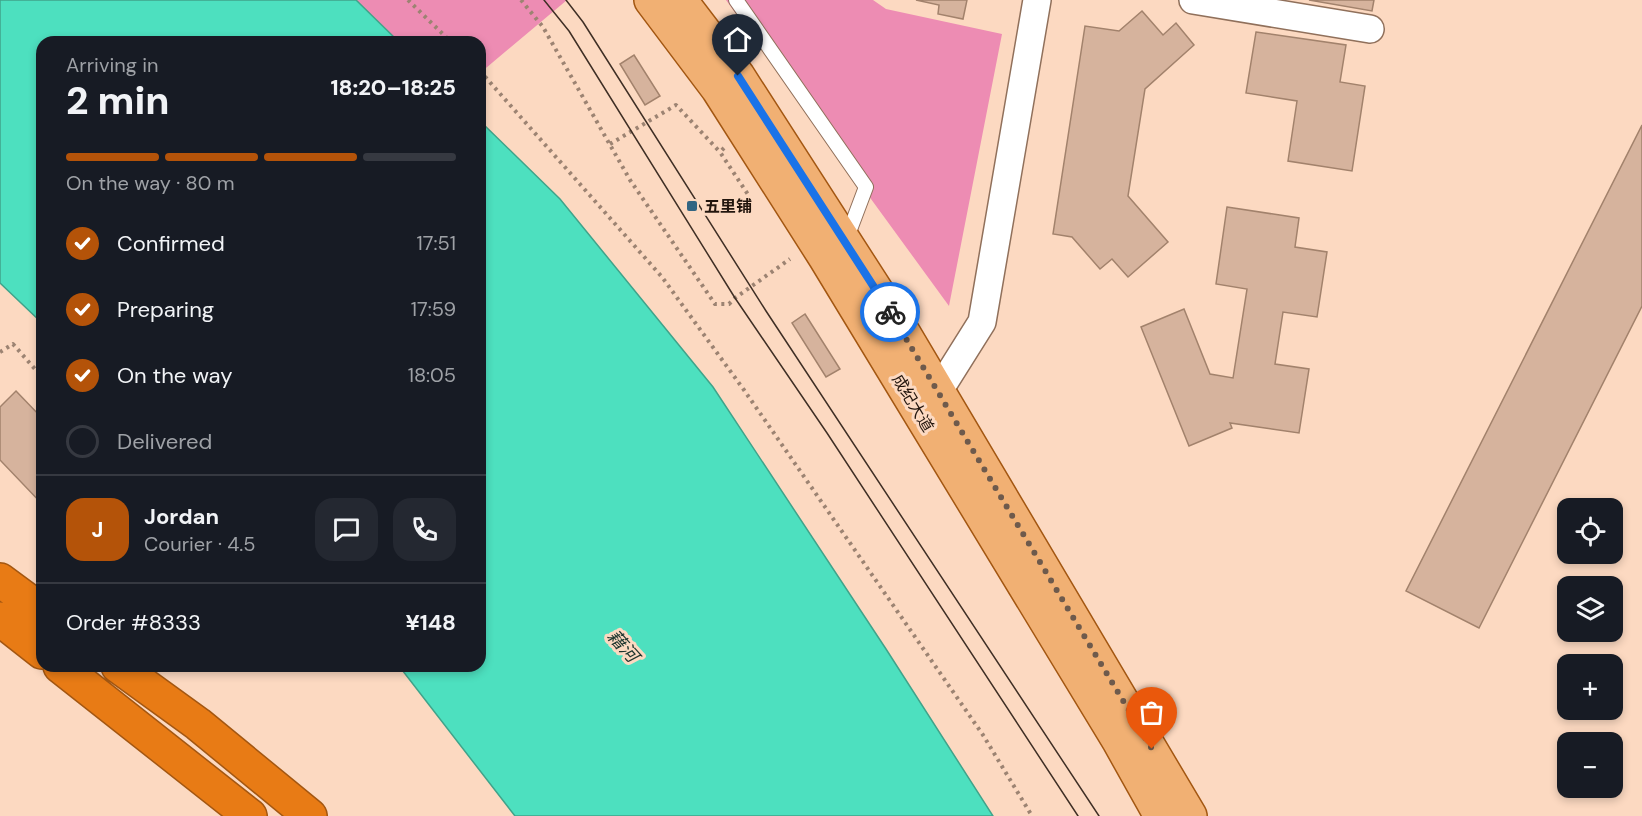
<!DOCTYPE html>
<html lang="en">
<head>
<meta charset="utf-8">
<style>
	:root { --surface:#171b24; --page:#242831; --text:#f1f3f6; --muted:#9ea1a6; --line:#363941; --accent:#b45309 }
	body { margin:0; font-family:"DM Sans","Noto Sans SC",sans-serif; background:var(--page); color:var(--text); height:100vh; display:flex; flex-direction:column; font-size:22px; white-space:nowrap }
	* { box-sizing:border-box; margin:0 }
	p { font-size:20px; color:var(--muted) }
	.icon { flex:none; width:33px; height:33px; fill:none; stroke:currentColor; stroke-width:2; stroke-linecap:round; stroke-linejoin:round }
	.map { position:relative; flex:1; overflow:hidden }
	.side { position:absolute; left:36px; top:36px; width:450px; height:636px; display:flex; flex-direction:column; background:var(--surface); border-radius:18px; box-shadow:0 3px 9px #0003 }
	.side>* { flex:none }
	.buttons { position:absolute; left:1557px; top:498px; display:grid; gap:12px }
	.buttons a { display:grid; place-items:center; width:66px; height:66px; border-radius:12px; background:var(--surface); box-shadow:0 3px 9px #0003; font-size:30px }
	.pin { position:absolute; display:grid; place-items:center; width:51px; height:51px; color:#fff; margin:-62px -26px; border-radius:50% 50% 50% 0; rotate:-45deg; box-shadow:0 0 6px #0007 }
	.pin .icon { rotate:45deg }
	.courier { position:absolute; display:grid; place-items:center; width:60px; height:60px; margin:-30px; border:4px solid #1a73e8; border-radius:50%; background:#fff; color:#222; box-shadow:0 2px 8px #0007 }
	.summary em { font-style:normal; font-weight:800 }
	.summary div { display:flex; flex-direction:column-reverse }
	.summary { display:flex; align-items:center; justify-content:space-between; height:102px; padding:0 30px }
	h1 { font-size:39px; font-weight:800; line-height:45px }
	.bar { display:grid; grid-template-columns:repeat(4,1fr); gap:9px 6px; align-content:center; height:72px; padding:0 30px }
	.bar i { height:8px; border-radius:4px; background:var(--line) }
	.bar .on { background:var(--accent) }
	.bar p { grid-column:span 4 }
	.line { display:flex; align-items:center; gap:15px; padding:0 30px; border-top:2px solid var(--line) }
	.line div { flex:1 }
	.round { display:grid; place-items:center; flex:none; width:63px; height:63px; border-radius:18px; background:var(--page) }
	ol { padding:0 30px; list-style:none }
	li { display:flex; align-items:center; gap:18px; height:66px }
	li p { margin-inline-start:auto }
	li .icon { padding:6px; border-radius:50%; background:var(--accent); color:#fff; stroke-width:4 }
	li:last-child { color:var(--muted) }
	li i { width:33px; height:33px; border:3px solid var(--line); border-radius:50% }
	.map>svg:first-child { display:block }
	.green { fill:#ed8cb3 }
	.water { fill:#4de0bf; stroke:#40a38a; stroke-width:1.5 }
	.building { fill:#d6b39d; stroke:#a2826c; stroke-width:1.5 }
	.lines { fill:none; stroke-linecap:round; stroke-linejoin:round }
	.lane-casing { stroke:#90705b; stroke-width:16 }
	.street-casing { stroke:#90705b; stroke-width:30 }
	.primary-casing { stroke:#a35712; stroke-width:36 }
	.highway-casing { stroke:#a35712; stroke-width:36 }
	.path { stroke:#9c8372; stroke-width:4; stroke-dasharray:3 4.5; stroke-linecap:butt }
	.lane { stroke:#fff; stroke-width:14 }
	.street { stroke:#fff; stroke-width:27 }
	.primary { stroke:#f1b073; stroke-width:33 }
	.highway { stroke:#e87b15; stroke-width:33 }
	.tram { stroke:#3f2f25; stroke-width:1.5 }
	.done { stroke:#6e5a4c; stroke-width:6; stroke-dasharray:0 10.8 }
	.route { stroke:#1a73e8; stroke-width:8 }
	.poi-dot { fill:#326582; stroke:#fcd9c1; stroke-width:2 }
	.labels { text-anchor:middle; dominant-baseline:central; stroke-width:6; stroke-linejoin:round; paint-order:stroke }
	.poi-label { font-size:16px; font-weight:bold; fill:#22150d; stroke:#fcd9c1; text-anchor:start }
	.street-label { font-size:16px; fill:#22150d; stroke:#fcd9c1 }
	.water-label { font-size:18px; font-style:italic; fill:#1d352e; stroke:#fcd9c1 }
</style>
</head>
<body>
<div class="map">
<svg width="1642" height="816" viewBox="0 0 1642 816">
	<rect width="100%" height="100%" fill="#fcd9c1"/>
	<path class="green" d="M356,0H567L480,73V42H399Z
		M726,0H873L886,9L1002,34L949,306Z"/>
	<path class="water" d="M0,0H356L399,42H42V323L0,283Z
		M480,121L560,199L713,387L886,649L993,816H515L399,666H480Z"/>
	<path class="building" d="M916,0H967L963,19L938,14L939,5Z
		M1309,0H1374L1372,11Z
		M1142,11L1163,35L1176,23L1194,45L1145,89L1128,196L1168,242L1128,277L1112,259L1100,269L1072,237L1053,234L1085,26L1119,31Z
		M1256,32L1346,45L1340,82L1365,86L1352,171L1288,161L1297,101L1246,93Z
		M634,55L660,96L645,105L620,64Z
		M1642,125V306L1479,628L1406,591Z
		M1227,207L1299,218L1295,247L1327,252L1317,317L1283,312L1275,364L1309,369L1299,433L1230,423L1232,428L1189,446L1141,327L1184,309L1210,374L1233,378L1247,289L1216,284Z
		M805,314L840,369L826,377L792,323Z
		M16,391L42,418V504L0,460V407Z"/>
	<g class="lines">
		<defs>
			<path id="lane" d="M736,0L866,187L846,240"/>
			<path id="street" d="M1193,0L1370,29
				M938,392L982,322L1037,0"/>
			<path id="primary" d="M651,0L718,89L825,257L1119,741L1161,816
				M680,0L738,76L904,334L1190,816"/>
			<path id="highway" d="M0,580L42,611
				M0,619L42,652
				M60,666L250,816
				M118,666L198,724L310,816"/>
		</defs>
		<use href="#lane" class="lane-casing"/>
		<use href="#street" class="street-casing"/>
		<use href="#primary" class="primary-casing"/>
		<use href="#highway" class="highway-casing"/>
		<path class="path" d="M408,0L451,42
			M521,0L543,27L630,180L715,304H729L735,298L790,259
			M480,71L662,277L744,390L983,735L1032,816
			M610,144L676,105L720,152
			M724,148L720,152L749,196
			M0,352L13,344L42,377"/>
		<use href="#lane" class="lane"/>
		<use href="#street" class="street"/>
		<use href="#primary" class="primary"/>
		<use href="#highway" class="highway"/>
		<path class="tram" d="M544,0L569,31L735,298L827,433L1078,816
			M566,0L583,22L766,311L1099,816"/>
	</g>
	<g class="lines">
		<path class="done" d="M890,312L1152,749"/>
		<path class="route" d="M738,76L890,312"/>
	</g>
	<rect class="poi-dot" x="686" y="200" width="12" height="12" rx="3"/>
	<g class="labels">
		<g class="poi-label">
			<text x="704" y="206">五里铺</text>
		</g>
		<g class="street-label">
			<text transform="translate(913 403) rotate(59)">成纪大道</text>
		</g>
		<g class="water-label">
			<text transform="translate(623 646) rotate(48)">藉河</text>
		</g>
	</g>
</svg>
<div class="buttons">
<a><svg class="icon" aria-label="locate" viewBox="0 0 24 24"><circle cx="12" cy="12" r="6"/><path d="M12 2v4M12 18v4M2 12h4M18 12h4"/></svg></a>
<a><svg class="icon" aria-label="layers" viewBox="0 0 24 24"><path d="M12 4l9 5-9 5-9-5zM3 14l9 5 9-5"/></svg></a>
<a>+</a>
<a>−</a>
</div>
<div class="pin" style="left:1152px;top:749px;background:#ea580c"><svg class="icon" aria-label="bag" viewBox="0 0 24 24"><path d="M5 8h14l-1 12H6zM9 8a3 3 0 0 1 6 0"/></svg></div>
<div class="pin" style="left:738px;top:76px;background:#1f2937"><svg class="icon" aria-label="home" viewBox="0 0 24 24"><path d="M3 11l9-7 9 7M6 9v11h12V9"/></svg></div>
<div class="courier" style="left:890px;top:312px"><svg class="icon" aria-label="bike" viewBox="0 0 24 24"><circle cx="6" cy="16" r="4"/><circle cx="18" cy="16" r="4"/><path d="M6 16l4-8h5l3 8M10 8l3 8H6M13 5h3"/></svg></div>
<section class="side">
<div class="summary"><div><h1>2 min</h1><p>Arriving in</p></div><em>18:20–18:25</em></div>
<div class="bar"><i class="on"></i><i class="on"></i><i class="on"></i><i></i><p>On the way · 80 m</p></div>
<ol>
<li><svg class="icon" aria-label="check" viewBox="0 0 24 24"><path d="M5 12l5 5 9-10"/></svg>Confirmed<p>17:51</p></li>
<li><svg class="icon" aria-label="check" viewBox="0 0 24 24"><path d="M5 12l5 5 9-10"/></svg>Preparing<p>17:59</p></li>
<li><svg class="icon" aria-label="check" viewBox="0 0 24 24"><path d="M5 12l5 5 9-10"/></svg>On the way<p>18:05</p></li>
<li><i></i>Delivered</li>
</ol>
<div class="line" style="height:108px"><b class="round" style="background:var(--accent);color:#fff">J</b><div><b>Jordan</b><p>Courier · 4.5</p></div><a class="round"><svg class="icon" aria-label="chat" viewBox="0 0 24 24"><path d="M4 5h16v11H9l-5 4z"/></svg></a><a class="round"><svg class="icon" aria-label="phone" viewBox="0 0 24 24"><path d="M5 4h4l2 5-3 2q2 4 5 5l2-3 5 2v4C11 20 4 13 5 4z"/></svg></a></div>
<div class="line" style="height:78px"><div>Order #8333</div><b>¥148</b></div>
</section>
</div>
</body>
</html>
